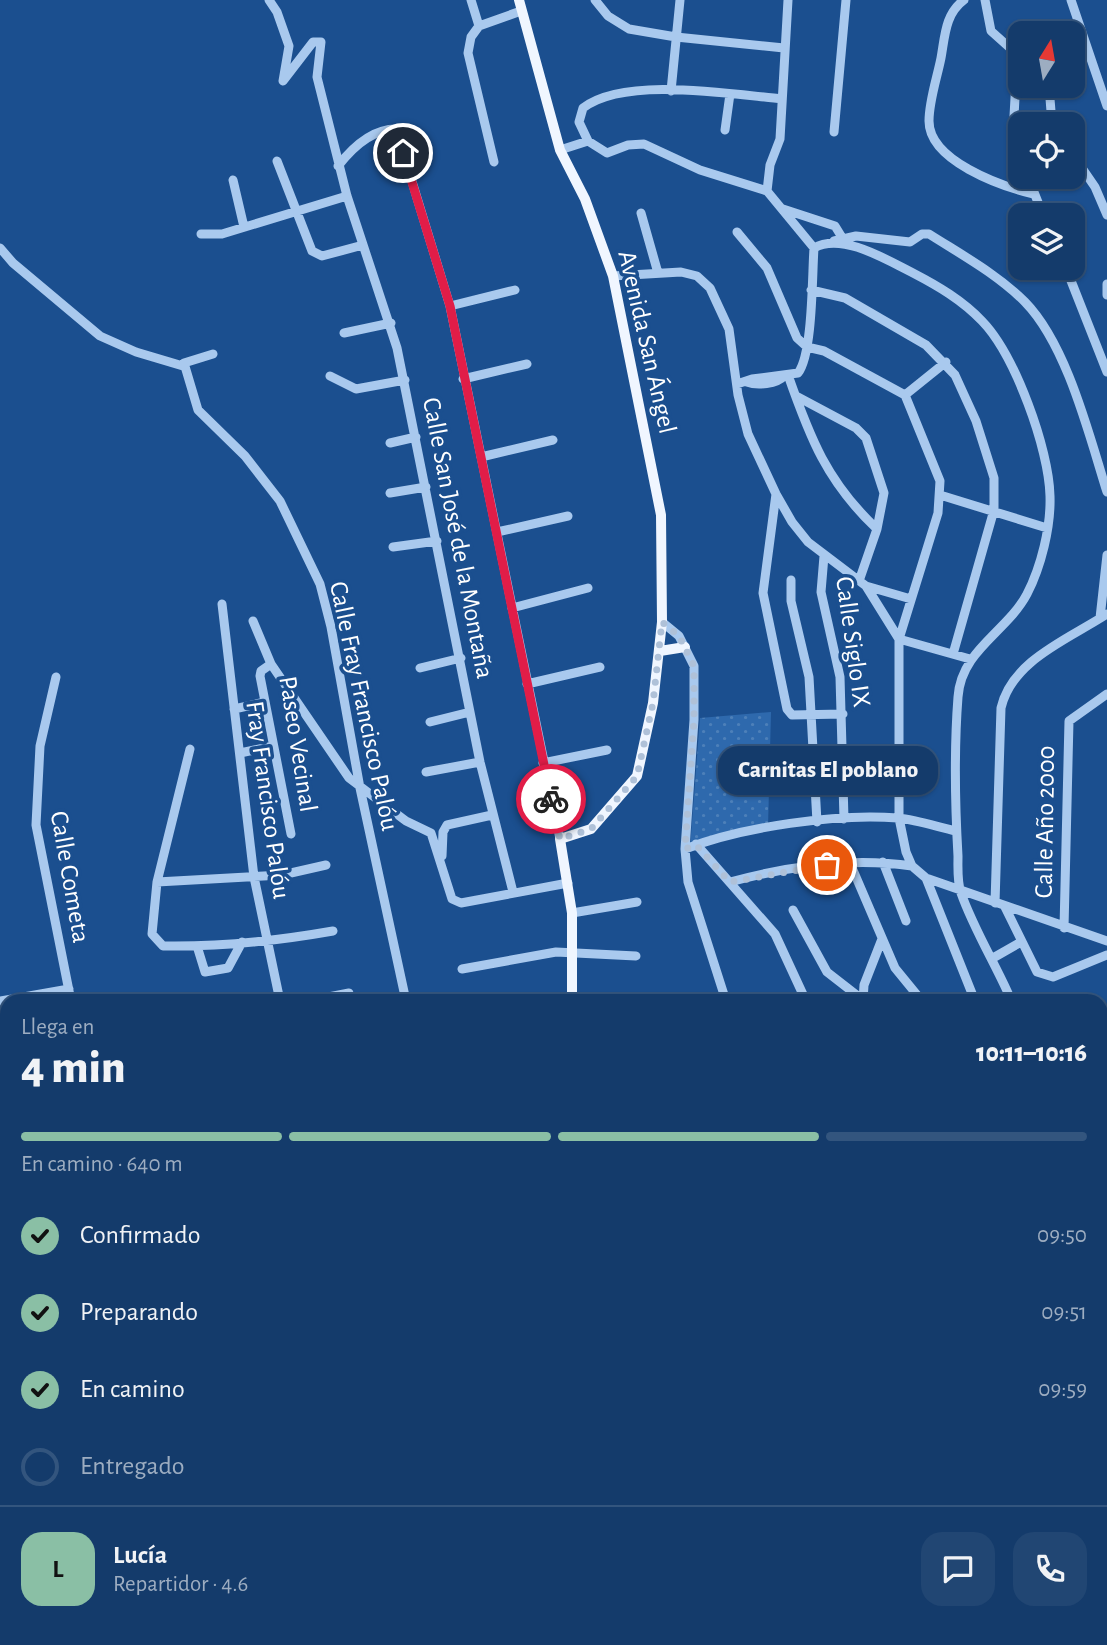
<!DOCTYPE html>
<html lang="es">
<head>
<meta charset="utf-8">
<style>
	:root { --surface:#143b6b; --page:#214673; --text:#f1f3f6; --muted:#9dadc1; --line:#33557e; --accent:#8abfa5 }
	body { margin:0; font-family:"Alegreya Sans",sans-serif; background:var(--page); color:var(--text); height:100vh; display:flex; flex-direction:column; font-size:26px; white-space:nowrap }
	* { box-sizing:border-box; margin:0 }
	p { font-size:23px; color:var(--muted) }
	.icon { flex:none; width:38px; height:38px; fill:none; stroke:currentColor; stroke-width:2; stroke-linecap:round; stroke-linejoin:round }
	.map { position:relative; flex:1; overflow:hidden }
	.details { position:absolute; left:0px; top:994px; width:1108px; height:651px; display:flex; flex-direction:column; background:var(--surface); border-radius:21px 21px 0 0; box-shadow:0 2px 5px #0004,0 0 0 2px var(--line) }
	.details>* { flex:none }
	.needle { width:46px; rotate:11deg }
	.tools { position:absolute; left:1008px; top:21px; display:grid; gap:14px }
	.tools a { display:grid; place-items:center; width:77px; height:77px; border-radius:14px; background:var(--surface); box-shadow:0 2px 5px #0004,0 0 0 2px var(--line); font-size:35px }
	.pin { position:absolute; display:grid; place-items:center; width:60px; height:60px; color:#fff; margin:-30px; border:4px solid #fff; border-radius:50%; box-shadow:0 2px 7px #0007 }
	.courier { position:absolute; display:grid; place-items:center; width:70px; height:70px; margin:-35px; border:5px solid #e11d48; border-radius:50%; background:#fff; color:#222; box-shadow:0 2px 9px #0007 }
	.bubble { position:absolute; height:49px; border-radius:21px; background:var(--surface); box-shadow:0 2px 5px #0004,0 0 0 2px var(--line); font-size:23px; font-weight:800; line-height:49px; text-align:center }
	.overview em { font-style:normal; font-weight:800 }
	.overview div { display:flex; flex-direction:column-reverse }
	.overview { display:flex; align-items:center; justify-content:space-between; height:119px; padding:0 21px }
	h1 { font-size:46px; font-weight:800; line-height:52px }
	.bar { display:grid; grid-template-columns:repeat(4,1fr); gap:10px 7px; align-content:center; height:84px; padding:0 21px }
	.bar i { height:9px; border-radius:5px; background:var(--line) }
	.bar .on { background:var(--accent) }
	.bar p { grid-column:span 4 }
	.line { display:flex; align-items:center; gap:18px; padding:0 21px; border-top:2px solid var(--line) }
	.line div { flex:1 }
	.round { display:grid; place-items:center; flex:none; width:74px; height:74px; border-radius:21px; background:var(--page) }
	ol { padding:0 21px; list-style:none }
	li { display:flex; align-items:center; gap:21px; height:77px }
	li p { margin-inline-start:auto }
	li .icon { padding:7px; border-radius:50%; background:var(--accent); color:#111; stroke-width:4 }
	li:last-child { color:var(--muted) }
	li i { width:38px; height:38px; border:4px solid var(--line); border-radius:50% }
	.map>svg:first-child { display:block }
	.grass { fill:url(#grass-dots) }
	.garden { fill:#2e69ad }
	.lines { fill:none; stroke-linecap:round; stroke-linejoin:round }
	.minor { stroke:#a9c9ee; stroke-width:9 }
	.major { stroke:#f0f6ff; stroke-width:10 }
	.done { stroke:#afc1d8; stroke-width:7; stroke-dasharray:0 12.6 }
	.route { stroke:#e11d48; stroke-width:9 }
	.labels { text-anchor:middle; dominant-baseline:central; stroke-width:7; stroke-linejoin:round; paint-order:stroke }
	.street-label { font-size:26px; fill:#fff; stroke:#1b4f8f }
</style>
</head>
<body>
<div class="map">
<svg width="1107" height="1645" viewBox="0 0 1107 1645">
	<defs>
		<pattern id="grass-dots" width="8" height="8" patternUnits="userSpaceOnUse" patternTransform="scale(1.75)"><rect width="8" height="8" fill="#2e69ad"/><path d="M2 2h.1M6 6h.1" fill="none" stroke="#4d80b9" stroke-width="1.8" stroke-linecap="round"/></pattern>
	</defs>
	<rect width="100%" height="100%" fill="#1b4f8f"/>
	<path class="grass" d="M771,712L768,827L690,848L700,718Z"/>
	<path class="garden" d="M438,1638H557V1645H449L436,1642Z"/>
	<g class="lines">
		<path class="minor" d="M269,0L277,12L289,46L283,81L313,42H321L317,77L347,196L397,348L480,762L513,892
			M471,0L479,26
			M595,0L608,16L629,29L676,37L784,48
			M964,0C945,14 945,36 941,58C937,78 929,101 929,121C929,161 1001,186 1033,194
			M985,0L991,31L1010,48L1017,62L1014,116L1020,155
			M1071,0L1107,106
			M1049,86L1052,124
			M671,91L680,0
			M782,99C730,94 624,76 583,108L579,122L588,141L607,153L628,145L644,144L700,170L767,191L814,248
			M725,130L730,94
			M834,132L846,0
			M560,150L588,141
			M1073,155L1095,187L1107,215
			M277,161L312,251L322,256L363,245
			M494,162L468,53L471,37L479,26L521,11
			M338,166C352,148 372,129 396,129L450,306L560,839
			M1028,177L1043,215
			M233,180L244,227
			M767,191L770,165L780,139L788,0
			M783,209L835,226L843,239
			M641,213L658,273
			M737,232L767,268L797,338L807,347L824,351L905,395L940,481L938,513L899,639L970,659
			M201,234H222L347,196
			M834,241L856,236L910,242L922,234H929C962,255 997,274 1025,302C1067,345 1089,435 1107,492
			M0,248L13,263L100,336L136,352L183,366
			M814,248C842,232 887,260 913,273C938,286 962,300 982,321C1015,355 1049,449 1050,496C1051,527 1041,567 1027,594C1007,632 961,650 958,697C954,749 955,804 958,856C958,867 957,882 961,893C973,927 993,960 1008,993L1003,1001
			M1066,268L1107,372
			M613,276L681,272L697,276L710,288L729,329L738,395L748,434L776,494L792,522L808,542L866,586L899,639V818L906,852L912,866L926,878L1107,941
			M1107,284V295
			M811,290L845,298L926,345L955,375L976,421L994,478V510L953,654
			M450,306L515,290
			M344,333L391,323
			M213,354L184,363L198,410L245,456L280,501L320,584L331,627L360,788L406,1001
			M788,375C810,438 827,482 877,529
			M330,376L356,389L405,380
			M463,379L527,364
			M747,382C757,386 777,384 784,376
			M737,384L752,379L798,373C813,354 812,275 814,248
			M905,395L946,362
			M796,396L856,428L866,438L884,493L877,529L859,581
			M390,443L416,437
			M481,457L553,440
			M390,493L426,487
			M776,494L763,593L787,709L792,715L843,714
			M940,495L1047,528
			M497,532L568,516
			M393,547L437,541
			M824,556L821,592L840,677L844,819
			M791,580V601L809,677L817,822
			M866,586L911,599
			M222,604L254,877L280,1001
			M512,608L588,588
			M1100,618L1107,555
			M253,621L271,664L349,778L406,821L431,833L452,899L461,903L568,883
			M662,622L679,636L694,666V720L685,849L688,882L726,1001
			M271,664L261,671L260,676L291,834
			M420,668L461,658
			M56,677L40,746L36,825L71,1001
			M527,684L600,667
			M234,709L265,702
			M430,722L470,712
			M190,749L157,882L152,934L163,946C220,947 276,941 333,931
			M240,753L273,746
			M543,763L607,750
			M426,772L480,762
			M696,844L775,934L806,1001
			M685,849C742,827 837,813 898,818C917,820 938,827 956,831
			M442,856L443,832L447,825L492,815
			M883,862L906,921
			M850,863L895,968L922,1001
			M926,878L975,1001
			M157,882L282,875L326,865
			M730,882C789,866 851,857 912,866
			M995,903L1001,708C1012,660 1069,639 1107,614
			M1005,907L1037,972L1053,977L1107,955
			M793,910L827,972L863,1000
			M572,913L637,902
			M1064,928L1069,721L1107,694
			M197,946L205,972L228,968L242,942
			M993,958L1021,942
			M462,969L556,952L636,956
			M0,1001L69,989
			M308,1001L349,993
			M863,1001L864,985L882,939
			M1101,1022L1107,1021
			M1101,1061H1107
			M6,1079H7
			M0,1130L7,1129
			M1101,1195L1107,1188
			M1101,1269L1107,1267
			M1101,1293L1107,1311
			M1101,1329L1107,1326
			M0,1530L7,1537
			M1101,1575L1107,1591
			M0,1618L7,1625
			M21,1638L28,1645
			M114,1638L121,1645
			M209,1638L216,1645
			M305,1638L312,1645
			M397,1638L404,1645
			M680,1638L681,1645
			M782,1638L784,1645
			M833,1638L837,1645
			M887,1638L890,1645
			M946,1638L948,1645
			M1065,1638L1076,1645
			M49,1645L56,1638
			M238,1645L245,1638
			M728,1645L733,1638
			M897,1645L914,1638
			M1049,1645L1054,1638"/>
		<path class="major" d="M519,0L560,150L585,199L613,276L661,515L662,622L653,703L637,776L591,829L560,839L572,913V1001
			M660,651L685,647
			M583,1638L584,1645"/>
	</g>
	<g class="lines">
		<path class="done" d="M551,799L560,839L591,829L637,776L653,703L662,622L679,636L694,666V720L685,849L696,845L730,882L827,865"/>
		<path class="route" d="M403,153L450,306L551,799"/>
	</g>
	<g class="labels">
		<g class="street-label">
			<text transform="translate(647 342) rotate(77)">Avenida San Ángel</text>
			<text transform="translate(458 538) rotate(79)">Calle San José de la Montaña</text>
			<text transform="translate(853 642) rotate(82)">Calle Siglo IX</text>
			<text transform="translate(364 706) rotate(78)">Calle Fray Francisco Palóu</text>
			<text transform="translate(298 744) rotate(81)">Paseo Vecinal</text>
			<text transform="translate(268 800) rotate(82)">Fray Francisco Palóu</text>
			<text transform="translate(1045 822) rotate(-89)">Calle Año 2000</text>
			<text transform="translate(70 877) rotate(80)">Calle Cometa</text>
		</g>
	</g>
</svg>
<div class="tools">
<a><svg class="needle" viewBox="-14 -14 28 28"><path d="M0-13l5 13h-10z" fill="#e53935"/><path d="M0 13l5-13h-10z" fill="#9dadc1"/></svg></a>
<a><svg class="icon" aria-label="locate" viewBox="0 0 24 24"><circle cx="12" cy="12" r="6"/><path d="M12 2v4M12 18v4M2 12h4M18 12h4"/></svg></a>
<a><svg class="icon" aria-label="layers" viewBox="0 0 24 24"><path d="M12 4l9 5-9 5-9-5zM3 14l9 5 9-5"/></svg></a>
</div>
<div class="pin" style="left:827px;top:865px;background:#ea580c"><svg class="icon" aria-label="bag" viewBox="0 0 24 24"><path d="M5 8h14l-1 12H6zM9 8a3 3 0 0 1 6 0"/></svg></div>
<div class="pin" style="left:403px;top:153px;background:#1f2937"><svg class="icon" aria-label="home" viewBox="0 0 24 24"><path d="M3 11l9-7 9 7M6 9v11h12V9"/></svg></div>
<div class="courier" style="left:551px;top:799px"><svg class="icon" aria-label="bike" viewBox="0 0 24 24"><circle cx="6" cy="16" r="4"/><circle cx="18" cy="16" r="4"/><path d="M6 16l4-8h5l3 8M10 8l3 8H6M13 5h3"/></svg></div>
<div class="bubble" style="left:718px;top:746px;width:220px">Carnitas El poblano</div>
<section class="details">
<div class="overview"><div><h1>4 min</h1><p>Llega en</p></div><em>10:11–10:16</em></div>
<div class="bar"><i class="on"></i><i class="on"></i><i class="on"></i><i></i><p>En camino · 640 m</p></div>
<ol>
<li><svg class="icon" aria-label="check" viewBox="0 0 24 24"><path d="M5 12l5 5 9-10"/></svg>Confirmado<p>09:50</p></li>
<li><svg class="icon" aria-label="check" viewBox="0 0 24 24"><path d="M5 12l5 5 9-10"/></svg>Preparando<p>09:51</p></li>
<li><svg class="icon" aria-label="check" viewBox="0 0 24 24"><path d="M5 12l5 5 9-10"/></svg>En camino<p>09:59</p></li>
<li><i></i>Entregado</li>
</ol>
<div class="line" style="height:126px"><b class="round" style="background:var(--accent);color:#111">L</b><div><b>Lucía</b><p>Repartidor · 4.6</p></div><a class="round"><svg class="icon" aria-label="chat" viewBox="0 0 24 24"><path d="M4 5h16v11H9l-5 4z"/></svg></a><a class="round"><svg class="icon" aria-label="phone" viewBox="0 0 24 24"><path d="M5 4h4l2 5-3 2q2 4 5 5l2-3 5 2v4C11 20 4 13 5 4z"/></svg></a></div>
</section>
</div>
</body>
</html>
